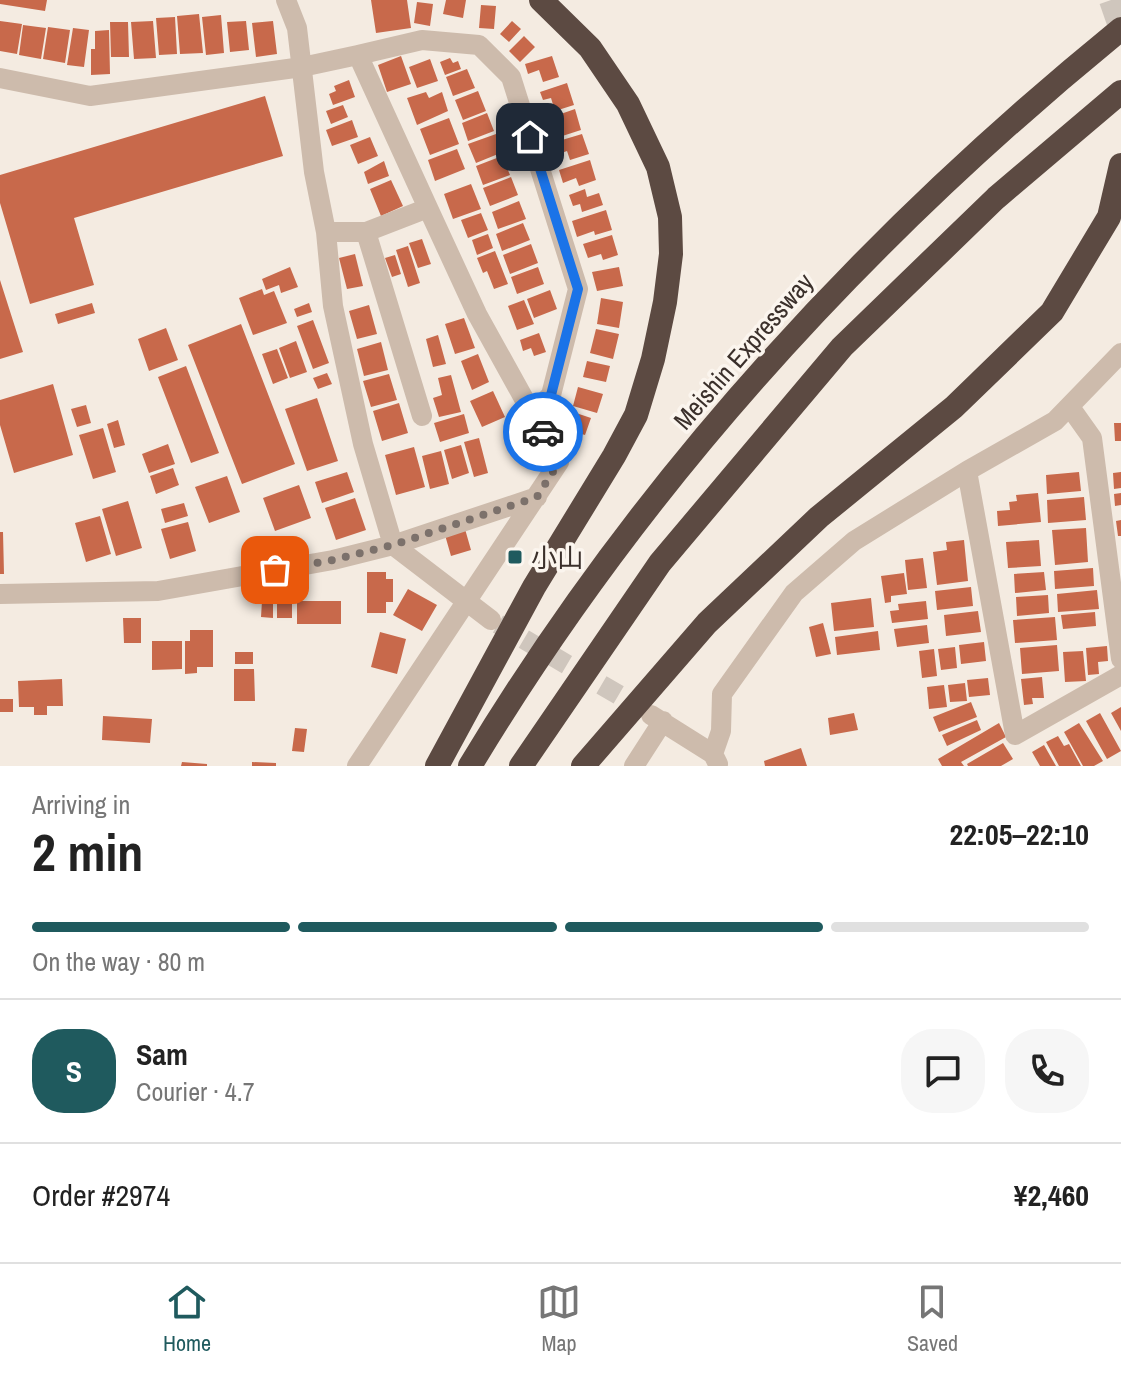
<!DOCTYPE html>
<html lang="en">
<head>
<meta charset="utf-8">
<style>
	:root { --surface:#fff; --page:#f6f6f6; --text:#222; --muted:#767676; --line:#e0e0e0; --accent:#1f5a5e }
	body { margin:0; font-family:"Archivo Narrow","Noto Sans JP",sans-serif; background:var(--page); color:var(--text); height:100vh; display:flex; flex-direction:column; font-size:30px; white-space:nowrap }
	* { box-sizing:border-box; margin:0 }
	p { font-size:26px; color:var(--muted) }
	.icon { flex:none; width:44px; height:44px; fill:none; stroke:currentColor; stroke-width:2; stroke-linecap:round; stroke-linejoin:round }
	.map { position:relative; height:766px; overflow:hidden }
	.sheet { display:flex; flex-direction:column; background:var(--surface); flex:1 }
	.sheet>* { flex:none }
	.pin { position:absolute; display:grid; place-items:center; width:68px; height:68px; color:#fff; margin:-34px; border-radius:16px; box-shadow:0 4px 12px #0006 }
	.courier { position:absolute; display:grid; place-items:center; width:80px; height:80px; margin:-40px; border:6px solid #1a73e8; border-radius:50%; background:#fff; color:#222; box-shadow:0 2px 10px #0007 }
	.headline em { font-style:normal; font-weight:800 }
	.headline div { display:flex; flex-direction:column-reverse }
	.headline { display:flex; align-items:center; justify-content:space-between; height:136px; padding:0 32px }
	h1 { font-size:52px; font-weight:800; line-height:60px }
	.bar { display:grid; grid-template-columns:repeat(4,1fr); gap:12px 8px; align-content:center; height:96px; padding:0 32px }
	.bar i { height:10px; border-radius:6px; background:var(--line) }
	.bar .active { background:var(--accent) }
	.bar p { grid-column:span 4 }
	.line { display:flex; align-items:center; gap:20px; padding:0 32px; border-top:2px solid var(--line) }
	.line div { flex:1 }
	.round { display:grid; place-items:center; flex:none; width:84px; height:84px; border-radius:32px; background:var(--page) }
	.menu { display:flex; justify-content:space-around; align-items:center; height:112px; border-top:2px solid var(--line); background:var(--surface); font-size:22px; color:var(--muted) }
	.menu a { display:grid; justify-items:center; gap:4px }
	.menu .active { color:var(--accent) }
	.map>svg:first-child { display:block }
	.building { fill:#c8694b }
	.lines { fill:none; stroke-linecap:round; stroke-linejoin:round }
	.minor-tunnel { stroke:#cfc6bd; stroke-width:20; stroke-dasharray:20 10; stroke-linecap:butt }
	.highway-tunnel { stroke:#cfc6bd; stroke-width:24; stroke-dasharray:24 12; stroke-linecap:butt }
	.minor { stroke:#cdbbac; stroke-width:20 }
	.highway { stroke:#5c4a42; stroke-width:24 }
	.done { stroke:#7c716b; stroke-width:8; stroke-dasharray:0 14.4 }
	.route { stroke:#1a73e8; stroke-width:10 }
	.poi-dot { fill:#1f5a5e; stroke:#fbf5ee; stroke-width:3 }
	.labels { text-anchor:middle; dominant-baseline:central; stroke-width:7; stroke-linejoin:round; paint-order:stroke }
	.street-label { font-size:26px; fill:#3b302b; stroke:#fbf5ee }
	.poi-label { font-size:26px; fill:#3b302b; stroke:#fbf5ee; text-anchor:start }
</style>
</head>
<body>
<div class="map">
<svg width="1121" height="766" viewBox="0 0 1121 766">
	<rect width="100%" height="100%" fill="#f4ebe1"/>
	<path class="building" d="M0,0H47L45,11L0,4Z
		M371,0H407L411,28L376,33Z
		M446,0H466L463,18L443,14Z
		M417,2L433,4L430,26L414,23Z
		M481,5L496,6L494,29L479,28Z
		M199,14L203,53L180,54L177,16Z
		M221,15L224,53L206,55L202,17Z
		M175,17L177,54L159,55L156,18Z
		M0,21L22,24L17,54L0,51Z
		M153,21L156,58L134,59L131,22Z
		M246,21L249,50L230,52L227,22Z
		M273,21L277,54L256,57L252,23Z
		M512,21L521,29L509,42L500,34Z
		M110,22H128L129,57H111Z
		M23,25L46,28L41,59L19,55Z
		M48,27L70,30L65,63L43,59Z
		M73,28L89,30L84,67L67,65Z
		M109,30L110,74L91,75V49H95V31Z
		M524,36L535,47L520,62L509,51Z
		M401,56L411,84L387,92L378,65Z
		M552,56L559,77L543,82L539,70L528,74L525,64Z
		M450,58L453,63L458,61L461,69L445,75L440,62Z
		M430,59L438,81L417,88L409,67Z
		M467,69L475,88L453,96L446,77Z
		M349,80L355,97L333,105L329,94L336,91L334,86Z
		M567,83L574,105L555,111L551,98L543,100L540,92Z
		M478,91L486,111L463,120L455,100Z
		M426,92L429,98L442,92L448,111L417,125L407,98Z
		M265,96L283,156L74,218L94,285L30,304L0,203V175Z
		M343,105L348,117L331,124L326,111Z
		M575,109L581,130L553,139L548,124L557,121L555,116Z
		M487,113L494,131L468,141L462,123Z
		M449,118L459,144L430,155L420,129Z
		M352,120L358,137L332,146L326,130Z
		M496,134L503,152L476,163L468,144Z
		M582,134L589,154L570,160L567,151L556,155L552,143Z
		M370,137L378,156L358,164L350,145Z
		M457,149L465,169L435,181L428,160Z
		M502,156L510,175L483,185L476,166Z
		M590,160L596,180L579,186L576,178L563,183L559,170Z
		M384,161L389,176L368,184L364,172Z
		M511,177L518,195L490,206L483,188Z
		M391,180L403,206L381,216L370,189Z
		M471,184L481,209L453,219L444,194Z
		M585,189L587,197L599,193L603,205L582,212L580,204L573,206L569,195Z
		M519,201L526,219L498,229L492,212Z
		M606,210L612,230L595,235L594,231L577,237L572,221Z
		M481,213L488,230L468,238L461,220Z
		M523,223L530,240L502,251L496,234Z
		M488,234L493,248L477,255L472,240Z
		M612,235L618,255L603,260L601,254L588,258L583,244Z
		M422,239L431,264L418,268L409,243Z
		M531,244L538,263L510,274L503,255Z
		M408,246L420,283L408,287L396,250Z
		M495,251L508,284L494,289L487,271L483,273L477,258Z
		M355,254L363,286L347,289L339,258Z
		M395,255L401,274L392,277L385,258Z
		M290,267L298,287L281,293L279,285L266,290L262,279Z
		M538,267L544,284L517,294L511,277Z
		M619,267L623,286L597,291L592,272Z
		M0,280L23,352L0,359Z
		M262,289L264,295L274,291L287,323L253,335L239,298Z
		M550,290L557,309L534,318L527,299Z
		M601,298L623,302L619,328L597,324Z
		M524,300L534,324L517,330L508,306Z
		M92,303L95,313L58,324L55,314Z
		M309,303L312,312L297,317L294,309Z
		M369,305L377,334L357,339L349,311Z
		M464,318L475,348L455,354L445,324Z
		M313,320L329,363L313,369L297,326Z
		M241,324L295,464L242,484L188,345Z
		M166,328L178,360L149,371L138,339Z
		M596,329L619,334L613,359L590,353Z
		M539,333L546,352L534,356L531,348L523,351L520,340Z
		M438,335L446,364L433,367L426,339Z
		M296,341L307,372L290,378L279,348Z
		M381,342L388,370L364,376L357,349Z
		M277,349L288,378L273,384L262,354Z
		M478,354L489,382L472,390L461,361Z
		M587,361L610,366L606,382L583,377Z
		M186,366L219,453L191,463L158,377Z
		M327,373L332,384L318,389L313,378Z
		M389,374L397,400L371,407L363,381Z
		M451,375L461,412L439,417L433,398L442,395L438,378Z
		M53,384L73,455L14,473L0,425V400Z
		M578,387L603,394L597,413L573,406Z
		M493,391L505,417L482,427L470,401Z
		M317,398L338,461L307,471L285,409Z
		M399,403L408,433L382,441L373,411Z
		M86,405L91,423L77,427L71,409Z
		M567,410L591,418L585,435L562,428Z
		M464,414L469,433L440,442L434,423Z
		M118,420L125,445L114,448L107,424Z
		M1114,423H1121V441H1115Z
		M103,428L116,472L93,479L79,435Z
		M479,438L488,473L474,477L464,442Z
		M168,444L175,464L149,473L142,454Z
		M461,445L469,473L452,479L444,450Z
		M414,447L425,487L396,495L385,455Z
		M441,451L449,484L430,489L422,456Z
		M173,468L179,485L156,494L150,476Z
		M347,472L354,492L322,503L315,482Z
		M1079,472L1081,491L1047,494L1046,475Z
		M1121,472V488L1114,489L1113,473Z
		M227,476L240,512L209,523L195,487Z
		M299,485L311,518L275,531L263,498Z
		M1038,493L1041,522L998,526L997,511L1010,510L1009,502L1017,501L1016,495Z
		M1121,493V505L1115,506L1114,494Z
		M1084,497L1086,520L1048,523L1047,500Z
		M355,498L366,530L336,540L325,508Z
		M128,501L142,548L116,556L102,509Z
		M184,503L188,516L165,523L161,509Z
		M100,516L111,554L86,562L75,523Z
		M1121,520V536H1118L1116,521Z
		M188,522L196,551L170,559L161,529Z
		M1086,528L1088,562L1055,565L1052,530Z
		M465,529L471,550L451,556L445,535Z
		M0,532H3L4,574H0Z
		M964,540L968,581L937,585L933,552L947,550L946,542Z
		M1039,540L1041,566L1008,568L1006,542Z
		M923,558L927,588L908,590L905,560Z
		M1093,568L1094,586L1055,589L1054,571Z
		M367,572H386V579H393V602H386V613H367Z
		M1044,572L1046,590L1015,593L1014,574Z
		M904,573L907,594L891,596V602L885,603L881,576Z
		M971,587L973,606L937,610L935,591Z
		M408,589L437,605L422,631L393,615Z
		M1097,590L1099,609L1058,612L1057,594Z
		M1048,595L1049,613L1017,616L1016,597Z
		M871,598L874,627L834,631L831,603Z
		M277,599L292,600V618H277Z
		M262,601H273V618L261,617Z
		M297,601H341V624H297Z
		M926,601L928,619L892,623L890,611L899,610L898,604Z
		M978,611L981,632L946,636L944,615Z
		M1095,612L1096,626L1063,629L1061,615Z
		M1055,617L1057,640L1015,643L1013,620Z
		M123,618H141V643H124Z
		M823,623L831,654L816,657L809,627Z
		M927,625L929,643L897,647L894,629Z
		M190,630H213V667H197V673L185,674V641H190Z
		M878,631L880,650L837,655L835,637Z
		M380,632L406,639L397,674L371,667Z
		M152,641H182V669L152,670Z
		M984,642L986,661L961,664L959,645Z
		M1057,645L1059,671L1022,674L1020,648Z
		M1107,646L1108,661L1098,662L1099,674L1088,675L1086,648Z
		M955,647L957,668L941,670L938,649Z
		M934,649L937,676L922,678L919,651Z
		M1083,651L1086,681L1065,682L1063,652Z
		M235,652H253V664H235Z
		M234,669H254L255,701H234Z
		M1042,677L1044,698H1032L1033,704L1024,705L1021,679Z
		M988,678L990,695L969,697L967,680Z
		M62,679L63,706H47V715H34V707H19L18,681Z
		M965,683L967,701L950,702L948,685Z
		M944,685L947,707L929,709L927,687Z
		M0,699H13V712H0Z
		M971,702L977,717L939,732L933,717Z
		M1121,707V731L1111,713Z
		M854,713L858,730L830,735L828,718Z
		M1100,713L1121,751L1107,759L1086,721Z
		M103,716L152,719L150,743L102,740Z
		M977,720L981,730L947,746L942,735Z
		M999,723L1006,737L961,762L964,766H942L938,759Z
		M1079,723L1103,761L1094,766H1083L1064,732Z
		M295,728L307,729L304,752L292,751Z
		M1058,736L1064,746L1069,744L1081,766H1059L1046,742Z
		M1003,743L1013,759L1001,766H968L967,764Z
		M1044,745L1056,766H1040L1032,752Z
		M801,748L807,766H765L764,761Z
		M182,762L207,764V766H181Z
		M252,762L276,763V766H252Z"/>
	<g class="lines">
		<path class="minor-tunnel" d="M498,624L646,711"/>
		<path class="highway-tunnel" d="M1111,0L1121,29"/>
		<path class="minor" d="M286,0L297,28L314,172L326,232L333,306L363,444L393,545L491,620
			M358,55L422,40L479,45L511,77L578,289L551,395L543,403L529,407
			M0,78L90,96L302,67L358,55L428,208
			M326,232H366L428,208L477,314L559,462L357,766
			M366,232L422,416
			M1070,407L1092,438L1121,659
			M967,471L1015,735L1121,675
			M0,594L158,591L333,560L393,545L537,497
			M651,715L713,754L718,764
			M713,754L721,731L722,694L794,593L854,541L967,471L1055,421L1121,353
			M634,766L663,721"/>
		<path class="highway" d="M437,766L534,587L614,456L636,415L653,359L665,302L671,254L670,217L658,167L628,104L590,48L541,0
			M470,766C642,480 863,239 1121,29
			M521,766L660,563L842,347L996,198L1121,92
			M583,766L707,623L819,517L954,407L1052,312L1109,217L1121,165"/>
	</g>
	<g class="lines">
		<path class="done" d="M275,570L333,560L393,545L537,497L559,462L543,432"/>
		<path class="route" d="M530,137L578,289L551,395L543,403L529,407L543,432"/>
	</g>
	<rect class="poi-dot" x="507" y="549" width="16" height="16" rx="4"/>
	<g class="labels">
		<g class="street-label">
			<text transform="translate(743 351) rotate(-49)">Meishin Expressway</text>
		</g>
		<g class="poi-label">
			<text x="531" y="557">小山</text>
		</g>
	</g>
</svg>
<div class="pin" style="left:275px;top:570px;background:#ea580c"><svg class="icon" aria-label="bag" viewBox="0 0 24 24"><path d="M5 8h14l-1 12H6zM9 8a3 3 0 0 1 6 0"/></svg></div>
<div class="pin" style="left:530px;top:137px;background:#1f2937"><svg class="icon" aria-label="home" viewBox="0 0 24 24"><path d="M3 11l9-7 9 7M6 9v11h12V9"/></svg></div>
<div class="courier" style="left:543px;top:432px"><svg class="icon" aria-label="car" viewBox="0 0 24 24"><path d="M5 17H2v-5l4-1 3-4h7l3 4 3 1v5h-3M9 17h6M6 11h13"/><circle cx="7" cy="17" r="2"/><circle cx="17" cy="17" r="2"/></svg></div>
</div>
<section class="sheet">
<div class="headline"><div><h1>2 min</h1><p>Arriving in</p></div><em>22:05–22:10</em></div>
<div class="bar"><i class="active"></i><i class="active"></i><i class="active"></i><i></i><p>On the way · 80 m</p></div>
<div class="line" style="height:144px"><b class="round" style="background:var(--accent);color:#fff">S</b><div><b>Sam</b><p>Courier · 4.7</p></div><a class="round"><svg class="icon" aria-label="chat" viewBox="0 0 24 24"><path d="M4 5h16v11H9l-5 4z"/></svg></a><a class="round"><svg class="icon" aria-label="phone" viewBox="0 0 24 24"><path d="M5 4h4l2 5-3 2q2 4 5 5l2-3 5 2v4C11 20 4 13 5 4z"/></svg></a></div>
<div class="line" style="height:104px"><div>Order #2974</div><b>¥2,460</b></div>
</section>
<nav class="menu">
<a class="active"><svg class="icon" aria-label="home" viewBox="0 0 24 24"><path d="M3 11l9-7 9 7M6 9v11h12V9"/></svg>Home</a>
<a><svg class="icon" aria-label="map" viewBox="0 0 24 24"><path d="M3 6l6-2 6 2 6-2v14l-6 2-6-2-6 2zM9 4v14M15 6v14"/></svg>Map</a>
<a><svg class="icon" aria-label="saved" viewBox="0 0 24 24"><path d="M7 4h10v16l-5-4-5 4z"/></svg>Saved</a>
</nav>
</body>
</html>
